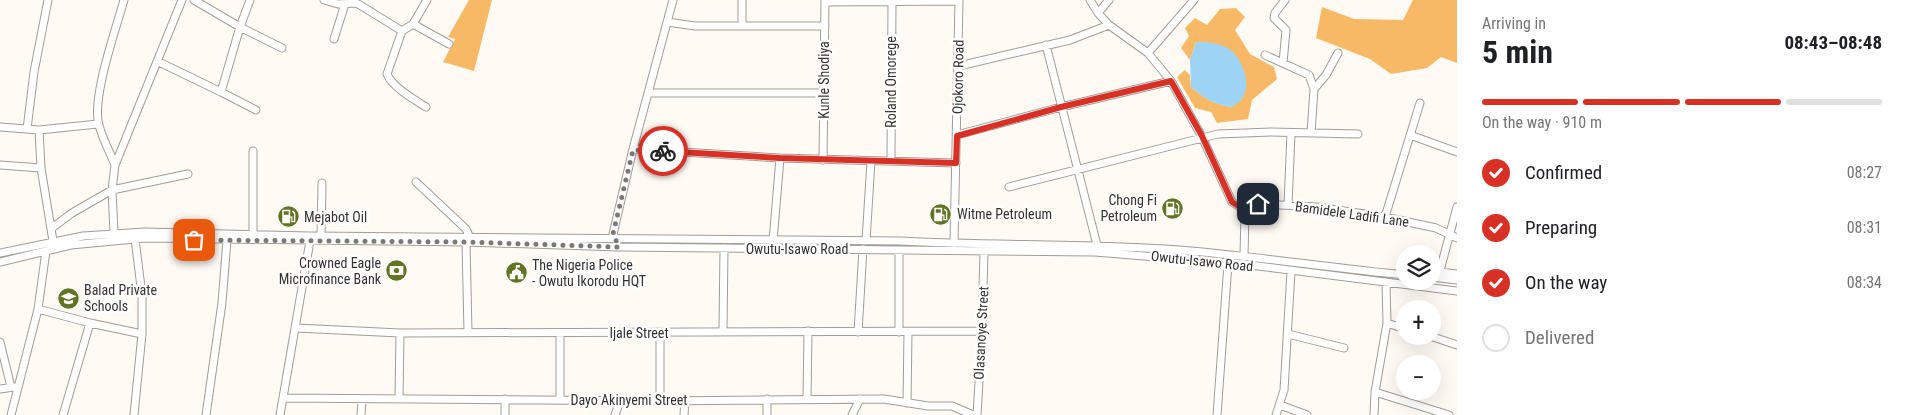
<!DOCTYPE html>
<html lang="en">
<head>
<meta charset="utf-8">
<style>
	:root { --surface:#fff; --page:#f6f6f6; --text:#202124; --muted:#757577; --line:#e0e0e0; --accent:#d93025 }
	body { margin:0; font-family:"Roboto Condensed",sans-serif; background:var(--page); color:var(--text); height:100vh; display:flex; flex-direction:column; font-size:19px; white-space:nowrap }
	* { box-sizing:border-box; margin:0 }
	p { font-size:16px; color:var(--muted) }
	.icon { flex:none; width:28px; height:28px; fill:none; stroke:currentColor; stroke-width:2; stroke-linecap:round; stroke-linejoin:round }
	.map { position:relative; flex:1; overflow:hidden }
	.details { display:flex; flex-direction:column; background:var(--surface); width:450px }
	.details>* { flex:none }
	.buttons { position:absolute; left:1396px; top:245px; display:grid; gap:10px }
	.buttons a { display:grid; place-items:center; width:45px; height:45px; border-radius:50%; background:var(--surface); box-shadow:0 5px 20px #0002; font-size:25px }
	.pin { position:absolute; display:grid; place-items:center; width:42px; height:42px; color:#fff; margin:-21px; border-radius:10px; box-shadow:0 2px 8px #0006 }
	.courier { position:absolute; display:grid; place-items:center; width:50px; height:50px; margin:-25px; border:4px solid #d93025; border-radius:50%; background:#fff; color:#222; box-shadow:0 1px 6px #0007 }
	.overview em { font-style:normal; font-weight:700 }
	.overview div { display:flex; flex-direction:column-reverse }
	.overview { display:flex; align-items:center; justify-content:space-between; height:85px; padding:0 25px }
	h1 { font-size:32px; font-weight:700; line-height:38px }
	.bar { display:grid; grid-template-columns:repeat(4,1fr); gap:8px 5px; align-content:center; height:60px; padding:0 25px }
	.bar i { height:6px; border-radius:4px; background:var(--line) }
	.bar .active { background:var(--accent) }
	.bar p { grid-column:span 4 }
	ol { padding:0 25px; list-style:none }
	li { display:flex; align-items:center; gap:15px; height:55px }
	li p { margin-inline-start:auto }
	li .icon { padding:5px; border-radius:50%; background:var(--accent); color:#fff; stroke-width:4 }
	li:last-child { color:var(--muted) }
	li i { width:28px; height:28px; border:2px solid var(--line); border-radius:50% }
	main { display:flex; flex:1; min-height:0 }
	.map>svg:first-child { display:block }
	.green { fill:#f8b966 }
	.water { fill:#9dd4f6 }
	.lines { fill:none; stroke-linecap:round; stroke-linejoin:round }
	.minor-casing { stroke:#a29d98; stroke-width:9 }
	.minor { stroke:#fff; stroke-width:7 }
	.done { stroke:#7c7975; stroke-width:5; stroke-dasharray:0 9 }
	.route { stroke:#d93025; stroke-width:6 }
	.labels { text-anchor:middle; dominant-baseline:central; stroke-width:5; stroke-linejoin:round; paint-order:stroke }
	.street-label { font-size:14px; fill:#353331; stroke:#fff }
	.poi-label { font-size:14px; fill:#353331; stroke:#fff; text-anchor:start }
</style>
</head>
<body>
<main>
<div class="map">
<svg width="1457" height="415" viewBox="0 0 1457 415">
	<rect width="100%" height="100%" fill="#fffaf4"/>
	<path class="green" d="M469,0H492L474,71L443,62L455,39L448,37Z
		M1413,0H1457V63L1441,57L1427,68L1391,74L1370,59L1316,38L1322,7L1354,19L1403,20Z
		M1236,8L1245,17L1235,30L1250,54L1274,67L1277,79L1252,100L1248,119L1217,123L1211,112L1195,108L1177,77L1185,70L1190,75L1191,87C1204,98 1215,105 1232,107L1196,42L1190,60L1181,48L1189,36L1185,28L1195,18L1207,25L1220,9Z"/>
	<path class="water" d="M1196,42C1208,42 1224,43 1233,52C1244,64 1252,86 1241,100C1239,102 1235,105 1232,107C1214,105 1204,98 1191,87L1190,60Z"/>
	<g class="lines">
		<defs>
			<path id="minor" d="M194,0L240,27L282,48
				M324,0L338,4L356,3L360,5L402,31
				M1090,0L1098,13L1109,25L1148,53L1171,81L1202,137L1232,202L1245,210L1244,257
				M825,2L959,1
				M1098,13L1109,0
				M667,22L695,26H825
				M413,24L449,44
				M742,26V0
				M334,39L345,4
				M1046,45L1097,245
				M1148,53L1194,0
				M1265,55L1309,75L1314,89L1311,133
				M159,62L221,92L240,27L250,0
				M1283,63L1286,30L1274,18L1275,13L1285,0
				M959,66L1070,40L1109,25
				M1314,89L1326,75L1338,53
				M221,92L256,110
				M649,93H824
				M426,107C415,100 392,87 387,74L402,31L413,24L427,0
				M0,127L39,130L98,124
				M27,129L34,72L48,0
				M39,130L41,168L53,241
				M957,135L1061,107L1171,81
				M1410,135L1457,152
				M633,149L780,158L956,163
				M253,151V234
				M823,160L825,0
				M891,161L892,2
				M0,165L41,168
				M115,165C110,152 102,138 99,125C91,99 116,29 124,0
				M416,182L466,229L468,233L467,236
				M1009,187L1218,134L1271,132L1358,134
				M1288,205L1291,133
				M1245,210L1258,204L1317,207L1385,217L1436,228L1457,238
				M1385,217L1420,103
				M52,228L72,213L112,190L188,174
				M114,233L112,190L115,165L182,0
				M321,236L322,183
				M773,241L780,158
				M866,241L871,161
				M466,242L468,332
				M617,242L613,234L633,149L673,0
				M954,244L959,0
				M899,250V332
				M0,253L83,236L145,232L310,236L900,241C993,246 1086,243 1179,250C1255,256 1330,268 1405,275
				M0,262L71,245L145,238L466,242L619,247L1095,252L1242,264L1457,291
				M1440,272L1457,274
				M1432,277L1457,280
				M1438,278L1457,207
				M38,309L90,323L142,334
				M1387,323L1405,329
				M296,328L400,333L982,331
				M723,331L724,248
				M858,332L863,249
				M660,333V401
				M1288,334L1344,348
				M1430,336L1457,345
				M0,342L11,387
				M0,389L14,387
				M1375,392L1449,415
				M283,398L660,401L884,399L928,406H952L973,415
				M399,398L400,333
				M505,399V415
				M560,399V333
				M807,399L808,331
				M907,403L908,332
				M1280,405L1307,415
				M11,415L38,309L46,251
				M63,415L90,323
				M134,415L142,334V295L135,239
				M206,415L222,303L227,240
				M280,415L310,241
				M361,415L362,400
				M615,415L620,401
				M684,415L685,400
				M767,415V399
				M852,415L860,399
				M977,415L982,331L984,250
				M1217,415L1228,264
				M1276,415L1284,390L1291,271
				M1374,415L1375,392L1387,323L1386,282"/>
		</defs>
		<use href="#minor" class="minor-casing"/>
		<use href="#minor" class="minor"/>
	</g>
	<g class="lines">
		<path class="done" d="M194,240L466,242L619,247L613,234L633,150L663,151"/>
		<path class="route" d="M663,151L780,158L956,163L957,136L1061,107L1171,81L1202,136L1232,202L1245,210L1258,204"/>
	</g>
	<defs>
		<symbol id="fuel-disc" viewBox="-11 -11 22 22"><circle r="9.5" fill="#617423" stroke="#fff"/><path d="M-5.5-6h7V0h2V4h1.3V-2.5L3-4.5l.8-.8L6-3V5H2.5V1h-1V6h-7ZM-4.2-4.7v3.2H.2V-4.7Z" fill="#fff"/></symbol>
		<symbol id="bank-disc" viewBox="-11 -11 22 22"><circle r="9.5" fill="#617423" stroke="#fff"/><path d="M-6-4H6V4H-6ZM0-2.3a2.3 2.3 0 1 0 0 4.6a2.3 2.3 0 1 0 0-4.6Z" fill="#fff"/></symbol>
		<symbol id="civic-disc" viewBox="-11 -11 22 22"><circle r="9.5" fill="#617423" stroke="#fff"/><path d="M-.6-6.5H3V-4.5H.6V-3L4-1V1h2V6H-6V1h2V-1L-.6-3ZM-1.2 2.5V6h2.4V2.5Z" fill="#fff"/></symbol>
		<symbol id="school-disc" viewBox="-11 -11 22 22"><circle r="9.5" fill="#617423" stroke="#fff"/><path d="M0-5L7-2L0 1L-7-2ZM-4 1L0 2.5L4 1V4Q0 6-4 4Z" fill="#fff"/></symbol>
	</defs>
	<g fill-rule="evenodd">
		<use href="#fuel-disc" x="1160" y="196" width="25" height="25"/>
		<use href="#fuel-disc" x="928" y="202" width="25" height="25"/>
		<use href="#fuel-disc" x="276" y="204" width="25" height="25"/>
		<use href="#bank-disc" x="384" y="258" width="25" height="25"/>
		<use href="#civic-disc" x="504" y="260" width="25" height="25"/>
		<use href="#school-disc" x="56" y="286" width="25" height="25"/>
	</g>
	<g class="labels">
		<g class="street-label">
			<text transform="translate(958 77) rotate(-89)">Ojokoro Road</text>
			<text transform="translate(824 80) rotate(-90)">Kunle Shodiya</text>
			<text transform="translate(891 82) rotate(-90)">Roland Omorege</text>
			<text transform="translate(1352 214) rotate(8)">Bamidele Ladifi Lane</text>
			<text x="797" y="249">Owutu-Isawo Road</text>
			<text transform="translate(1202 261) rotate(6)">Owutu-Isawo Road</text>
			<text x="639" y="333">Ijale Street</text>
			<text transform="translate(981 333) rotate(-87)">Olasanoye Street</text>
			<text x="629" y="400">Dayo Akinyemi Street</text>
		</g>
		<g class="poi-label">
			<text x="1157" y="200" text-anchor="end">Chong Fi<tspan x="1157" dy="16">Petroleum</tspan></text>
			<text x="957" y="214">Witme Petroleum</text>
			<text x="304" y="217">Mejabot Oil</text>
			<text x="381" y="263" text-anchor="end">Crowned Eagle<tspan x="381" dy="16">Microfinance Bank</tspan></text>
			<text x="532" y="265">The Nigeria Police<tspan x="532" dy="16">- Owutu Ikorodu HQT</tspan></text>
			<text x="84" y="290">Balad Private<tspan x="84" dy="16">Schools</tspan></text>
		</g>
	</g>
</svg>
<div class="buttons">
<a><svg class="icon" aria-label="layers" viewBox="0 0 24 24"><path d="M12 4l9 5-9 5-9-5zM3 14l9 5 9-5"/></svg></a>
<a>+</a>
<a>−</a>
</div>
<div class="pin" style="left:194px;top:240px;background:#ea580c"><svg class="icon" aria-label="bag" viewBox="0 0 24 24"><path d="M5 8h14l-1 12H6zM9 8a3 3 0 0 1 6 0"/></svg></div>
<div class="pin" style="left:1258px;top:204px;background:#1f2937"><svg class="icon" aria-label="home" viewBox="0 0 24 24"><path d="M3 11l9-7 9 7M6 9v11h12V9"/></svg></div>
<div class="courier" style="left:663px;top:151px"><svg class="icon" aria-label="bike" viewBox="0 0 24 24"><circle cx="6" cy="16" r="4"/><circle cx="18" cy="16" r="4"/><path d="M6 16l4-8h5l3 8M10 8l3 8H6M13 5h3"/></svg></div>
</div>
<section class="details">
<div class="overview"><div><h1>5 min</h1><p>Arriving in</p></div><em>08:43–08:48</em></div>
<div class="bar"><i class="active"></i><i class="active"></i><i class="active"></i><i></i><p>On the way · 910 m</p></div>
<ol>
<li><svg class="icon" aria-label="check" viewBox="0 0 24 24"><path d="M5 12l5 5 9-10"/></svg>Confirmed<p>08:27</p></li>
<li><svg class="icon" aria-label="check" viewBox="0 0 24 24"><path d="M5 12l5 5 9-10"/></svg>Preparing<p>08:31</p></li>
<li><svg class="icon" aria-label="check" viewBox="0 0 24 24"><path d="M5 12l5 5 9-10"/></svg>On the way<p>08:34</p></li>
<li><i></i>Delivered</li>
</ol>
</section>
</main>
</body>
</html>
